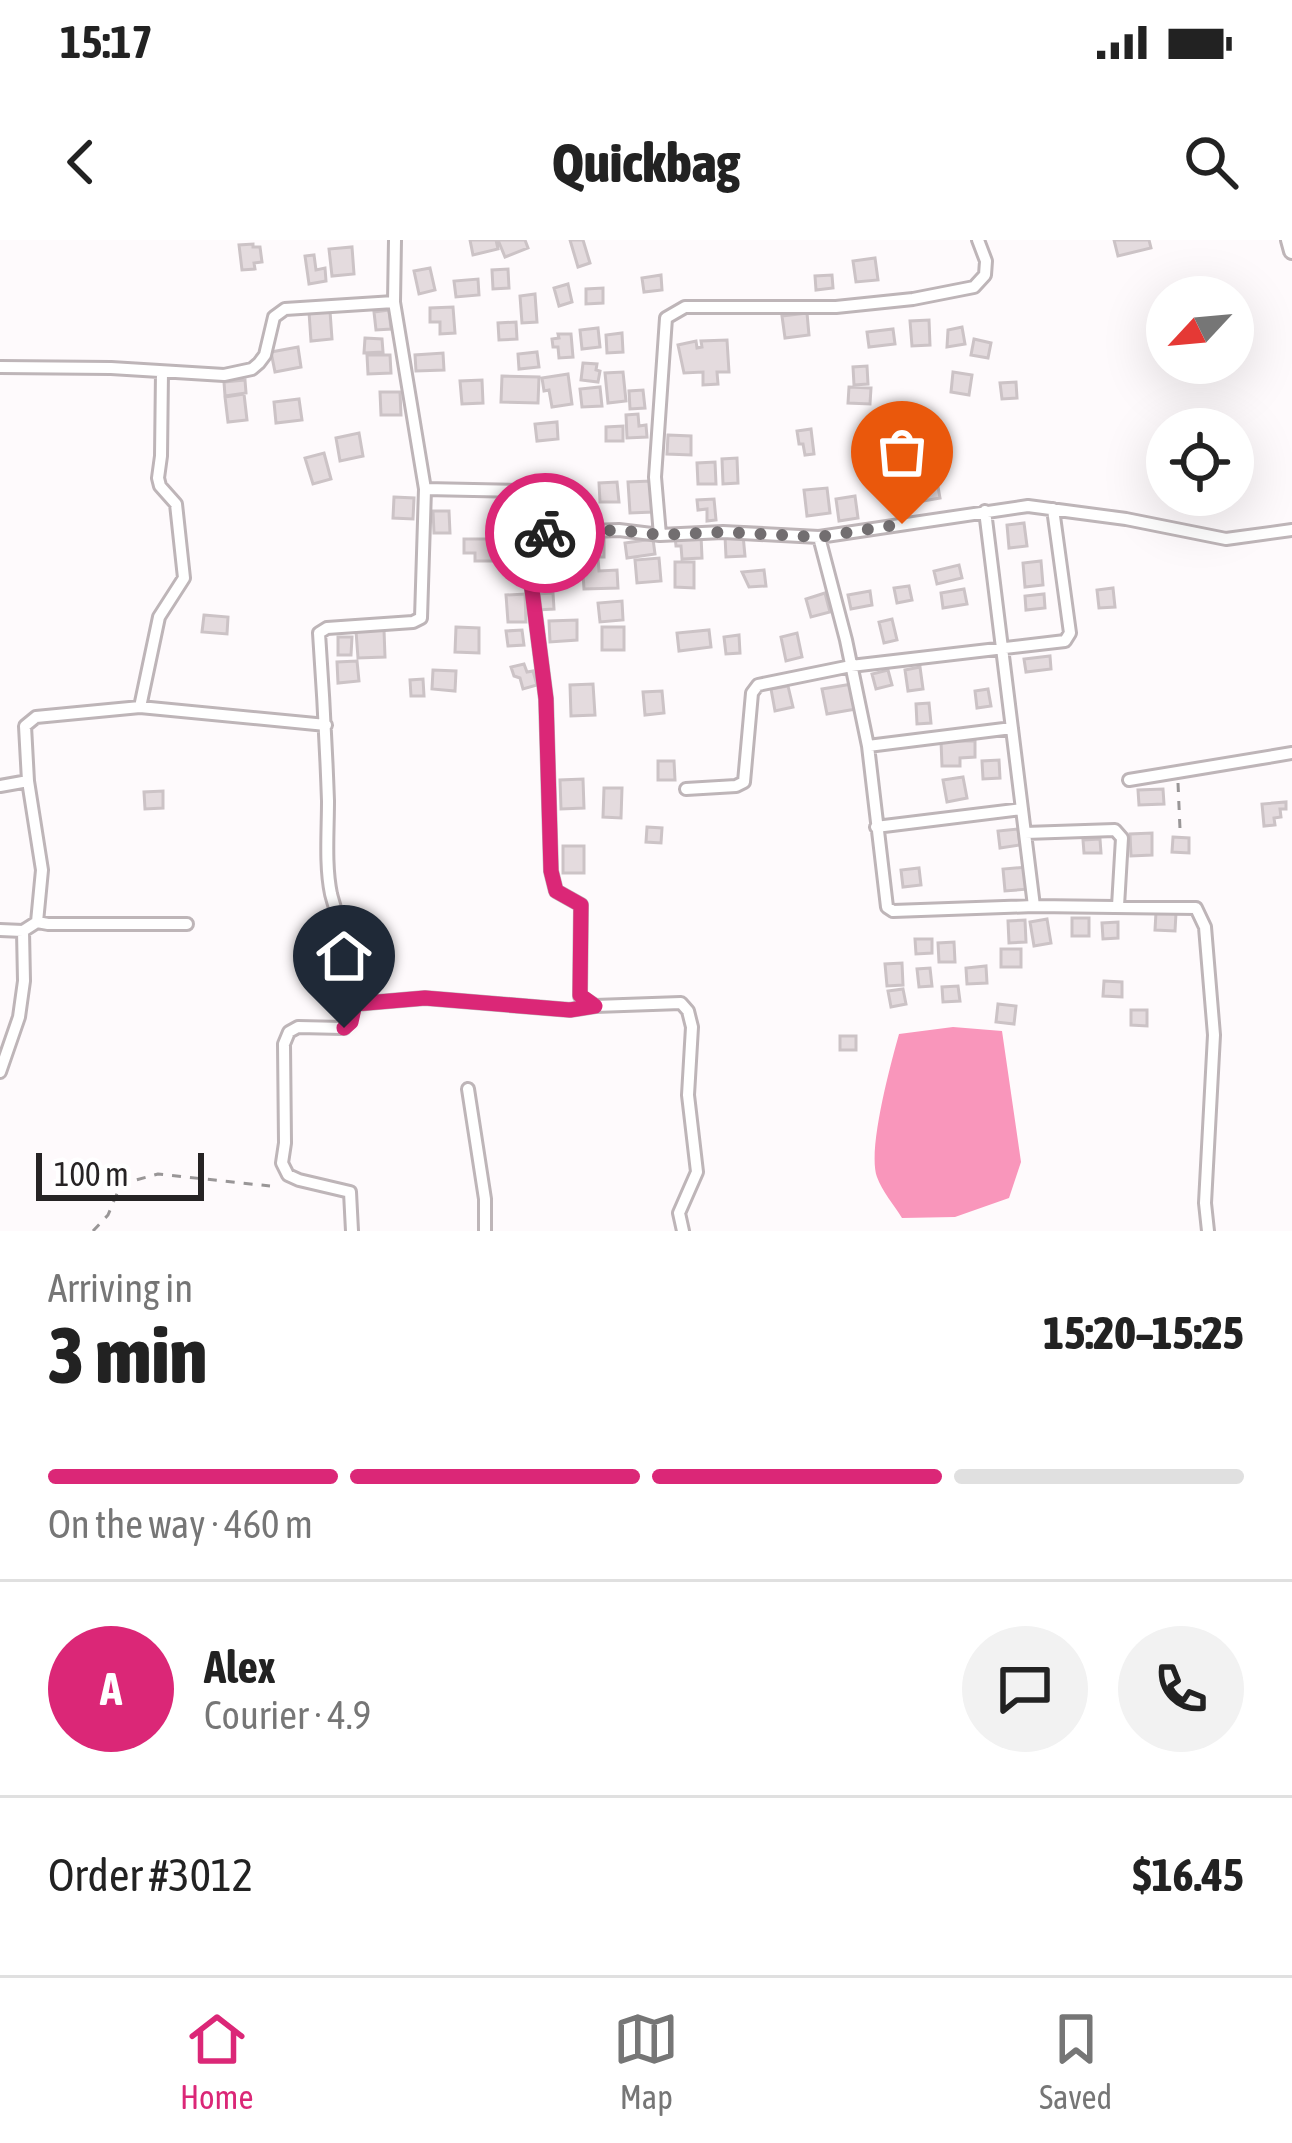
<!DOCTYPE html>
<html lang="en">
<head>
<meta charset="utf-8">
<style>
	:root { --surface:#fff; --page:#f2f2f2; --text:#222; --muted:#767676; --line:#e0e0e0; --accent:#db2777 }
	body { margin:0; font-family:"Asap Condensed",sans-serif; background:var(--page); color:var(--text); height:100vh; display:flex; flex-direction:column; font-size:45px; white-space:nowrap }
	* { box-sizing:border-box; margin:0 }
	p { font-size:39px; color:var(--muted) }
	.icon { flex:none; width:66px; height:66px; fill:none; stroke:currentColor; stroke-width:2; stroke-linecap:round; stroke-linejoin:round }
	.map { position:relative; height:991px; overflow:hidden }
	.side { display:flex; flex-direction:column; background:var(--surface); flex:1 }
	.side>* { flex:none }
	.needle { width:78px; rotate:244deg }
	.controls { position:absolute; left:1146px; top:36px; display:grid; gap:24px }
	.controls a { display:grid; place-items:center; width:108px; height:108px; border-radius:50%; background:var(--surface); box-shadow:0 12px 48px #0002; font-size:60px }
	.scale { position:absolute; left:36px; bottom:30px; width:168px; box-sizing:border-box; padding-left:12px; border:6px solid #262324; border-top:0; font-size:33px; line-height:42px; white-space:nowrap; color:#262324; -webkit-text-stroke:9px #fff; paint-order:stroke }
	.pin { position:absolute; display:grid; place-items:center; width:102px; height:102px; color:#fff; margin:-123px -51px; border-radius:50% 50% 50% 0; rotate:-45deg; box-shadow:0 0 12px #0007 }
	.pin .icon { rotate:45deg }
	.courier { position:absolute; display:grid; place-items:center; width:120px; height:120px; margin:-60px; border:9px solid #db2777; border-radius:50%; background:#fff; color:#222; box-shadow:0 3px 15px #0007 }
	.head em { font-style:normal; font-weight:800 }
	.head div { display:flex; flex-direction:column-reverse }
	.head { display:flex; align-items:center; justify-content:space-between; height:204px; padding:0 48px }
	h1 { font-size:78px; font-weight:800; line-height:90px }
	.bar { display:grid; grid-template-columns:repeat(4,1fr); gap:18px 12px; align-content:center; height:144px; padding:0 48px }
	.bar i { height:15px; border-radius:9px; background:var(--line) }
	.bar .active { background:var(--accent) }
	.bar p { grid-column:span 4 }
	.line { display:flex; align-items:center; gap:30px; padding:0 48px; border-top:3px solid var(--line) }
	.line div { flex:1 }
	.round { display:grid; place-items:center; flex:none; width:126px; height:126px; border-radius:63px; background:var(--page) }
	.status { display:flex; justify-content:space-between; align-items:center; height:84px; padding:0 60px; background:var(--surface); direction:ltr }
	.status svg { height:33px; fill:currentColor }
	header { display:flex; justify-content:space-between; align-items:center; height:156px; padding:0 48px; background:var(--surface); font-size:54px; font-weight:800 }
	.tabs { display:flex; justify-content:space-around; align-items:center; height:168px; border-top:3px solid var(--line); background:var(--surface); font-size:33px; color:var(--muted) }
	.tabs a { display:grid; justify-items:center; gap:6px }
	.tabs .active { color:var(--accent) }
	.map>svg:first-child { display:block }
	.water { fill:#f996bb }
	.building { fill:#e4dbde; stroke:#ccc3c6; stroke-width:3 }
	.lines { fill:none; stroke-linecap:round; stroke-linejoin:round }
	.street-casing { stroke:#beb5b8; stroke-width:16 }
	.secondary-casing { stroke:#beb5b8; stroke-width:20 }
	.path { stroke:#999697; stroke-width:3; stroke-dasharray:9 9; stroke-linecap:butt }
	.street { stroke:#fff; stroke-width:10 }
	.secondary { stroke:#fff; stroke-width:14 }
	.done { stroke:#726e70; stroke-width:12; stroke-dasharray:0 21.6 }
	.route { stroke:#db2777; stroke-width:15 }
</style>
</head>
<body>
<div class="status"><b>15:17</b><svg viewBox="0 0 49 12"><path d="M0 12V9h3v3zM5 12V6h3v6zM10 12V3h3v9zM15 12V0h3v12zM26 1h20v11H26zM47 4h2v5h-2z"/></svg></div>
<header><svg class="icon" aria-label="back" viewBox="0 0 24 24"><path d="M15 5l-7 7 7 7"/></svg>Quickbag<svg class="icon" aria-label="search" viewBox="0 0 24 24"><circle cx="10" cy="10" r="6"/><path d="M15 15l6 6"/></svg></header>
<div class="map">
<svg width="1292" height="991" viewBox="0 0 1292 991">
	<rect width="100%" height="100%" fill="#fefafc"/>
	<path class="water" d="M953,787L1002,791L1021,922L1009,958L955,977L902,978C894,965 882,951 877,937C867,910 891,823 899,794Z"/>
	<path class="building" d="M470,0H496L498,9L473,15Z
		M498,0H525L528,8L505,17Z
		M570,0H583L590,23L578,27Z
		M1114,0H1149L1151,8L1118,16Z
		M253,4V7H260L262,22L254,23L255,29L242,30L239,5Z
		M352,7L354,34L332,36L329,9Z
		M314,15L316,30L325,28L326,41L309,44L305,16Z
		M875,18L878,40L856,42L853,21Z
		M430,28L435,50L419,54L414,31Z
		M508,29L509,48L493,49L492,30Z
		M661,35L662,50L644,52L642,38Z
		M832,35L833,48L816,50L815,36Z
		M478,39L479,55L456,57L454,41Z
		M568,44L572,62L559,66L554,48Z
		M603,48V63L586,64V49Z
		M535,54L537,82L522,83L520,56Z
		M453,67L455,93L440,94V82H430V68Z
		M389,70L391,89L376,90L374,72Z
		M330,71L332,99L311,101L309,72Z
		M807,73L809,95L785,98L782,76Z
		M929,80L930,105L912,106L910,81Z
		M516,82L517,99L499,100L498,83Z
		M962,87L965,104L947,107L948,90Z
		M598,88L600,107L582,109L580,90Z
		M893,89L895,104L869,107L867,92Z
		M622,93L623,112L607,113L606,95Z
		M558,94H571L573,117L559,118L558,107H553L552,99L559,98Z
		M365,98L382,99L383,112L364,113Z
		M974,99L991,103L988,118L971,115Z
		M727,100L729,132H717L718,144L703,145V132L684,133L678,105L696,101L697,108L702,107L701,101Z
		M298,107L301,127L275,132L271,112Z
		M537,112L539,127L519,129L518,114Z
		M443,113L444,130L416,131L415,115Z
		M367,115H390L391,133L368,134Z
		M583,123L597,124L596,130L600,131L598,142L581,140Z
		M867,126L868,144L854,145L853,127Z
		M623,132L626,161L608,163L605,133Z
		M953,132L972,135L969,155L951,152Z
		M568,134L572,164L552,167L549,150L544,151L542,138Z
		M502,136L539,137L538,163L501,162Z
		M245,140L246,153L225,156L224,142Z
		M482,140L483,163L462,164L460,141Z
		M1016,142L1017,158L1002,159L1000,143Z
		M600,147L602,166L582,167L580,149Z
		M849,147L871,148L870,164L848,163Z
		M643,150L645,168L630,169L629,151Z
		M380,152H400L401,175H381Z
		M244,154L247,180L228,182L225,157Z
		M299,159L302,180L276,183L274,162Z
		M638,174L639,186L646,185L647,197L627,198L626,175Z
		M557,182L558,199L537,201L535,184Z
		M623,186V201H606V187Z
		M811,189L814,214L805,215L803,204H799L797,191Z
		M359,193L363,216L340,221L336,198Z
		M668,195L691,196V215L667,214Z
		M324,213L331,239L313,244L305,218Z
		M737,218L738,243L723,244L722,219Z
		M933,218L940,258L912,263L909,247L917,245L915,234L904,236L901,224Z
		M715,222L716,244H698L697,223Z
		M651,241L653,272L630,273L628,242Z
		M617,242L619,262H600L599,243Z
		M541,246H565V257L584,256V280H541Z
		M827,248L830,273L807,276L804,250Z
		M855,256L858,278L839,281L836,259Z
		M394,257L414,258L413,279L393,278Z
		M714,259L716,280L707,281V269L698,270L697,260Z
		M433,271H449L450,293H434Z
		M516,278H529L528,300L516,299Z
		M1024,283L1027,306L1009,308L1007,285Z
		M579,292H604V317H591V303H579Z
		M701,295L702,318L682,319L681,306H676L675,296Z
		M743,295L745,316L726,317L725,296Z
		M464,299H493L492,321H475V313H464Z
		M538,299L566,301L565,317L537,315Z
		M653,299L655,314L627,318L625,303Z
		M528,305V315L505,316L504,306Z
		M598,318L599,331L617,330L618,348L584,349L582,319Z
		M659,318L661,341L637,343L635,320Z
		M507,320H526L527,337H507Z
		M1041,321L1043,345L1025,347L1023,323Z
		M675,322H694V348L675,347Z
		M959,325L962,338L937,344L934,331Z
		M554,329L571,330L570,345L554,344Z
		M764,330L766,346L749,347L742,332Z
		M909,346L912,360L897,363L894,348Z
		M1113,348L1115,367L1099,368L1097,350Z
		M964,349L967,364L943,368L941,353Z
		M870,351L872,365L851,369L848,355Z
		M553,353L554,369L537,370L536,354Z
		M825,353L830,372L811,377L806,359Z
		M525,354L526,382H508L506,355Z
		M1044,354L1045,368L1026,370L1025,356Z
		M622,361L623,380L600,382L598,363Z
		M204,375L228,377L227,394L202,392Z
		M892,379L897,400L884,403L879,382Z
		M577,380V400L550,402L549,381Z
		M456,387L479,388V413L455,412Z
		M602,387H624V410H602Z
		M384,390L385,417L358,418L356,391Z
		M522,390L524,405L508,406L506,391Z
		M709,390L711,407L679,411L677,393Z
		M797,393L802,417L786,421L781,397Z
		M739,395L740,413L726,414L724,397Z
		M338,397H352L351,415H338Z
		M1050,416L1051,429L1026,432L1024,419Z
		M357,421L359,441L338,443L337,422Z
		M524,424L527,432L533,431L537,445L523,449L520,438L514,436L511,427Z
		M920,427L923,449L908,451L905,430Z
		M433,430L456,431L455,451L432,449Z
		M888,430L892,445L876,449L872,434Z
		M423,439L424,456H411L410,440Z
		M593,444L595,475L571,476L570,445Z
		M852,444L856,469L827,474L822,449Z
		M788,446L793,467L775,471L771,449Z
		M988,449L991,466L977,468L975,451Z
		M662,451L664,473L645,475L643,452Z
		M929,463L931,483L917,484L916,464Z
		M941,501H975V517L960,518V526H942Z
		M999,520L1000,538L983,539L982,521Z
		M658,521H674L675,540H658Z
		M963,537L967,558L947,562L943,540Z
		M583,539L584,568L561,569L560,540Z
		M604,548H622L621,578L603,577Z
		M1163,549L1164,564L1139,565L1138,550Z
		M163,551V568L145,569L144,552Z
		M1286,562V569H1280L1281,577L1274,578L1275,585L1264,586L1262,564Z
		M647,587L662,588L661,603L646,602Z
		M1018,589L1020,605L1000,608L998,591Z
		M1152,593V615L1131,616L1130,594Z
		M1173,597L1189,598V613L1172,612Z
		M1100,599L1101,613H1084L1083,600Z
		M563,606H584V633H563Z
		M1027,627L1029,649L1005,651L1003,629Z
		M919,628L921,645L903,647L901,630Z
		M1156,672L1176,673L1175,691L1155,690Z
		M1072,678H1089V696H1072Z
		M1047,679L1051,703L1034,706L1030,682Z
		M1025,680L1026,702L1009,703L1008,681Z
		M1118,682V698L1103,699L1102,683Z
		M915,699H932V713L916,714Z
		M954,702L955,722H939L938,703Z
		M1001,709H1021V727H1001Z
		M902,723L903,745L887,746L885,724Z
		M986,726L987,743L967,744L966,728Z
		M930,728L932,746L919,747L917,729Z
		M1104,741L1122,742V757L1103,756Z
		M958,746L960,761L943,762L942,747Z
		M903,749L906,764L891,767L888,751Z
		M998,764L1016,766L1014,784L996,782Z
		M1131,770H1147V786L1131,785Z
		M840,796H856V810H840Z"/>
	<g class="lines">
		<defs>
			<path id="street" d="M395,0L394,62L425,249L521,251C535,261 533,277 534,293L619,290L660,295L723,292L819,297L1028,266L1126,279L1226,299L1292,290
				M0,127L111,128L224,135L252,129L259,123L265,115L274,77L285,69L394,62
				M985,271L1034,666
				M534,293L531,342L546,459L551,631L556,651L581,665L580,756L595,766L681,763L688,771L692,787L688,855L697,932L679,973L683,991
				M660,295L655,237L666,78L685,67H836L913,59L974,47L985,35L986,21L978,0
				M819,297L846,400L868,506L887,667L893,671L1034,666L1196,668L1205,687L1214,795L1205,963L1208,991
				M140,467L159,377L184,338L176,264L160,246L158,238L161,216L162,132
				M868,506L1012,488
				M1129,540L1292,513
				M0,546L28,541
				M686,549L736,546L744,542L752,453L758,445L851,426L1065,401L1070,393L1053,269
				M876,587L1022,569
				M1025,593L1115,590L1122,598L1118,666
				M37,682L42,630L28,541L25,486L36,477L140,467L326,485
				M0,690L23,691L37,682L48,684H187
				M355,764L425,758L570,770L595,766
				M0,832L19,777L24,741L23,691
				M468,849L485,959V991
				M352,991L350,952L299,940L288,935L282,923L285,903L284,804L289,792L298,787L344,788C370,764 339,685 331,654C325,625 328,591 328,561C326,505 323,449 319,393L327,388L413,382L421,378L425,249"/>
			<path id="secondary" d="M1289,0L1292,11"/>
		</defs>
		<use href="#street" class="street-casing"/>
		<use href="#secondary" class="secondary-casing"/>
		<path class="path" d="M1178,543L1180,589
			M93,991L108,975L121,944L158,934L270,946"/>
		<use href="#street" class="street"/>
		<use href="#secondary" class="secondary"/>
	</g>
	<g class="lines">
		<path class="done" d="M545,293L619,290L660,295L724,292L819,297L902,284"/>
		<path class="route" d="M344,788L351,782L355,764L425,758L570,770L595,766L580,755L581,665L556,651L551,631L546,459L531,342L534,293H545"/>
	</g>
</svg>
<div class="controls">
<a><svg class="needle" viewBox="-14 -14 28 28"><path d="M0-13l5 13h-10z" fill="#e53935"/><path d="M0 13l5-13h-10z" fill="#767676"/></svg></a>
<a><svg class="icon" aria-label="locate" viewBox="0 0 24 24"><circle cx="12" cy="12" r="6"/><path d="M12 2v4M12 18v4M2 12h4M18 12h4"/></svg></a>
</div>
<div class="scale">100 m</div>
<div class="pin" style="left:902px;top:284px;background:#ea580c"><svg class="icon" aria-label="bag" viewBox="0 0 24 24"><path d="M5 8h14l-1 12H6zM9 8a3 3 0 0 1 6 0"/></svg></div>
<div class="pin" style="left:344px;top:788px;background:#1f2937"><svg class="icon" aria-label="home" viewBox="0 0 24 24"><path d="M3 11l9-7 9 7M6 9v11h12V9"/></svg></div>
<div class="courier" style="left:545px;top:293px"><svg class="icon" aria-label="bike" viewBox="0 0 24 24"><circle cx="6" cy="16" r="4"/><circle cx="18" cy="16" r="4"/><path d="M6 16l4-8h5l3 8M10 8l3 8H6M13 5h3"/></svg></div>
</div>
<section class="side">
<div class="head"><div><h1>3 min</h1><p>Arriving in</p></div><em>15:20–15:25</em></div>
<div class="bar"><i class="active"></i><i class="active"></i><i class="active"></i><i></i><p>On the way · 460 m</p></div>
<div class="line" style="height:216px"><b class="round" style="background:var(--accent);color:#fff">A</b><div><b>Alex</b><p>Courier · 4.9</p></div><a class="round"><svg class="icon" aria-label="chat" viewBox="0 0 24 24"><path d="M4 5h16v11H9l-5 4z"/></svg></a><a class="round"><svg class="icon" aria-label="phone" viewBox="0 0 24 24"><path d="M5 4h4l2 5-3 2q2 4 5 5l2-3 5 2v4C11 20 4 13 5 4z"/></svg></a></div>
<div class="line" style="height:156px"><div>Order #3012</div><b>$16.45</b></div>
</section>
<nav class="tabs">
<a class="active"><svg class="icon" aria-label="home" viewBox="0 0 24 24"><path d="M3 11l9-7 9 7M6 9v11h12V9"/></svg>Home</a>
<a><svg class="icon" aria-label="map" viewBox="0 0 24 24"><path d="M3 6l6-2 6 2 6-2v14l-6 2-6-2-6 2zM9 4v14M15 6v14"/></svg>Map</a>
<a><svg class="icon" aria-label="saved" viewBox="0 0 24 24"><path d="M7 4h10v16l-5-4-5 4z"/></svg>Saved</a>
</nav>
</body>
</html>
